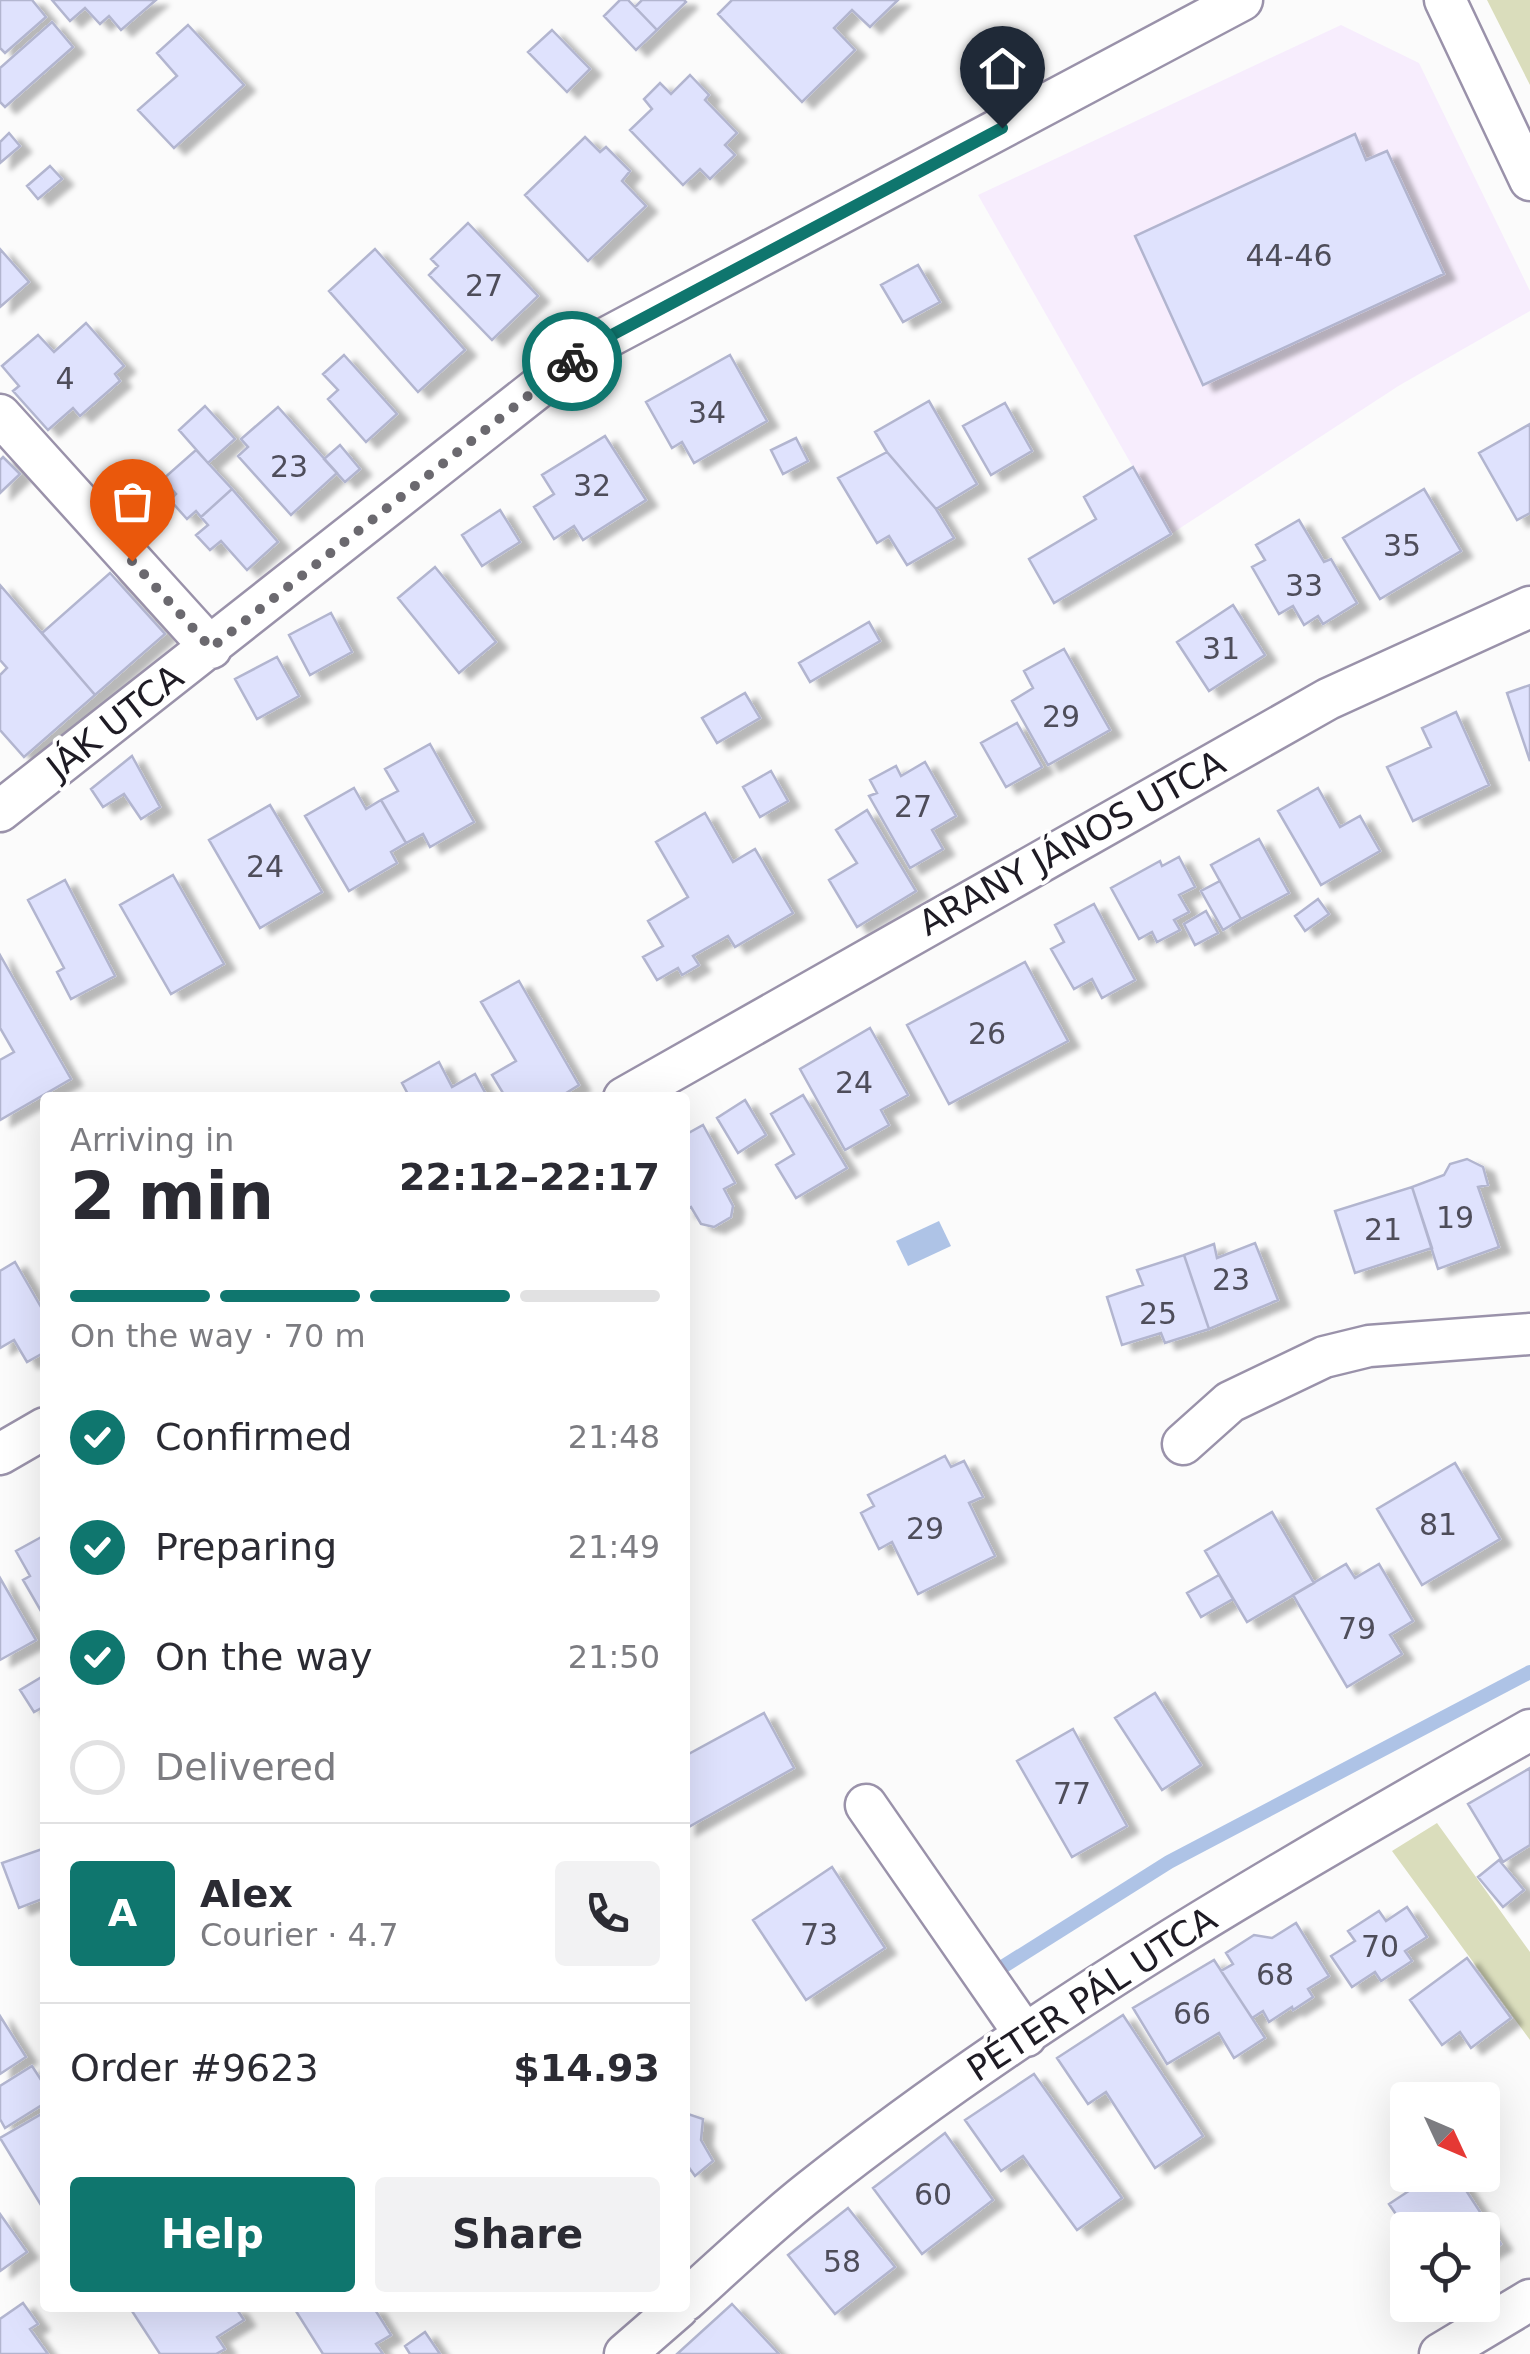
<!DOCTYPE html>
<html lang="en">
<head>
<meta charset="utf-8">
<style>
	:root { --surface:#fff; --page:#f2f2f3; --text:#2b2b33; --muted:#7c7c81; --line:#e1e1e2; --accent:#0f766e }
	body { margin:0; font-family:"DejaVu Sans",sans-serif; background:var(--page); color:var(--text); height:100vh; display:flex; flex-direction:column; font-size:38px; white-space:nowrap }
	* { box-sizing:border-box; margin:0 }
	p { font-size:32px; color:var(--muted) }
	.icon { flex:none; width:55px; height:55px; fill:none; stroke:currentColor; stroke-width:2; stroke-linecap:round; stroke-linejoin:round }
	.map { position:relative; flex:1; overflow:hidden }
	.side { position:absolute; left:40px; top:1092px; width:650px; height:1220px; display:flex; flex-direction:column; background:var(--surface); border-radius:10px; box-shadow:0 10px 40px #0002 }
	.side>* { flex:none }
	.needle { width:65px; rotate:134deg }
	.fabs { position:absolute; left:1390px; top:2082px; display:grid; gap:20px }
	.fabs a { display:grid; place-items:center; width:110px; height:110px; border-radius:10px; background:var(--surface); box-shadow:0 10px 40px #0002; font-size:50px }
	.pin { position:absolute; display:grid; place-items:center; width:85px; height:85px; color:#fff; margin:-102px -42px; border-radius:50% 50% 50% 0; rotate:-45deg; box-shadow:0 0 10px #0007 }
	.pin .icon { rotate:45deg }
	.courier { position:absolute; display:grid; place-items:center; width:100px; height:100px; margin:-50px; border:8px solid #0f766e; border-radius:50%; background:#fff; color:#222; box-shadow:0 2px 12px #0007 }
	.overview em { font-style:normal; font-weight:800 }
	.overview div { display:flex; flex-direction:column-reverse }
	.overview { display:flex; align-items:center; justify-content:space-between; height:170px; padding:0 30px }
	h1 { font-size:65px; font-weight:800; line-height:75px }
	.bar { display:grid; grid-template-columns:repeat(4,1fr); gap:15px 10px; align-content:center; height:120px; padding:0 30px }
	.bar i { height:12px; border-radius:8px; background:var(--line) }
	.bar .selected { background:var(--accent) }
	.bar p { grid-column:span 4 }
	.line { display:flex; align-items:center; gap:25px; padding:0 30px; border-top:2px solid var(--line) }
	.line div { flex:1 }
	.round { display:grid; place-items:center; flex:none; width:105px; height:105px; border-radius:10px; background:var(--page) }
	ol { padding:0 30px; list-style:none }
	li { display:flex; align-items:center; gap:30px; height:110px }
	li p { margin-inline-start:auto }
	li .icon { padding:10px; border-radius:50%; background:var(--accent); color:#fff; stroke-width:4 }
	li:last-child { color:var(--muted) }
	li i { width:55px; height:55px; border:5px solid var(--line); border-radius:50% }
	.button { display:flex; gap:20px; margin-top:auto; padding:20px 30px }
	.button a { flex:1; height:115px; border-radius:10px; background:var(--accent); color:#fff; font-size:40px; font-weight:800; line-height:115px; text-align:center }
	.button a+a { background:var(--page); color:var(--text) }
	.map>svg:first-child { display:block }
	.education { fill:#f7edfd }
	.green { fill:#daddbc }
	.water { fill:#aec3e6 }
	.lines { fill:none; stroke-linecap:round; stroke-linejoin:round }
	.stream { stroke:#aec3e6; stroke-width:14 }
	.building { fill:#dfe2fd; stroke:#b2b5cf; stroke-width:2.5; filter:url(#shadow) }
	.minor-casing { stroke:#9a92aa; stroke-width:45 }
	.minor { stroke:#fff; stroke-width:40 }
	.done { stroke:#6b696f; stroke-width:10; stroke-dasharray:0 18 }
	.route { stroke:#0f766e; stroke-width:12 }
	.labels { text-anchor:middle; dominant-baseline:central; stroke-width:8; stroke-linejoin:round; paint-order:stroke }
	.number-label { font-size:30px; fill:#4e4d5a }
	.street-label { font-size:35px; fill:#1e1b24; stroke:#fff }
</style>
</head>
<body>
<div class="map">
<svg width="1530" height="2354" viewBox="0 0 1530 2354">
	<defs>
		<filter id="shadow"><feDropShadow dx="11" dy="6" stdDeviation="2.5" flood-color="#0004"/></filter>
	</defs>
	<rect width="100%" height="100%" fill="#fbfbfb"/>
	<path class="education" d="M1341,25L1419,63L1530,291V311L1400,385L1171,534L978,195Z"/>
	<path class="green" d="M1487,0H1530V85Z
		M1437,1823L1530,1952V2040L1392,1851Z"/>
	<path class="water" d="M939,1221L951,1246L908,1266L896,1241Z"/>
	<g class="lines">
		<path class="stream" d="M996,1971L1169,1862L1530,1672"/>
	</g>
	<path class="building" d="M0,0H32L46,17L5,53L0,48Z
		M52,0H156L121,30L109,16L100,24L85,8L70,21Z
		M620,0H628L657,30L636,50L604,16Z
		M642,0H684L686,2L657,30L635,7Z
		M732,0H898L870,27L852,10L834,28L855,50L802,102L718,14Z
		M52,22L73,47L5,107L0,102V68Z
		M188,25L244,85L174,148L138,110L177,76L157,53Z
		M552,30L590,69L567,92L528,52Z
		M690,75L709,95L705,100L737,133L725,145L735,155L710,179L700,169L683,185L630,130L652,109L644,99L660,83L671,94Z
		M9,133L20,146L0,163V142Z
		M1355,134L1366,160L1387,151L1444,274L1203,385L1135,236Z
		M585,137L600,152L606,147L630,171L622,181L646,206L588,261L525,195Z
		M50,166L62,179L38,199L27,186Z
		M468,223L538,296L492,340L429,275L438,266L431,259Z
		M0,249L29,282L0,307Z
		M375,249L465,350L418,392L329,291Z
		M918,265L940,302L903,322L881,285Z
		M86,323L124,366L115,374L120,381L80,416L73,408L48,430L13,391L19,386L2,366L38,335L54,352Z
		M344,355L397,414L366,442L328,399L338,390L323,374Z
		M730,355L767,421L694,463L682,442L672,448L646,402Z
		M929,401L977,484L936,509L887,452L875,432Z
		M1005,403L1032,451L991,475L963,426Z
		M205,406L235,439L208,463L179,430Z
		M278,407L337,473L291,515L238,456L248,447L241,439Z
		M1530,424V513L1517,520L1479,453Z
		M605,436L646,500L583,540L574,526L554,539L534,507L554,494L542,475Z
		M796,438L808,461L783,474L771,450Z
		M340,445L360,469L345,482L324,459Z
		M196,450L232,489L201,517L196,511L187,519L170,500L176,494L163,479Z
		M887,452L936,509L954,538L907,565L889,536L877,543L838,478Z
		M3,457L20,474L0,493V460Z
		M1133,467L1171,534L1054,603L1029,559L1096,519L1084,497Z
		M232,489L278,542L247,570L221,541L210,550L196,535L208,525L201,517Z
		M1424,489L1461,551L1380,599L1343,538Z
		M500,510L520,542L482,566L462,535Z
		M1299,520L1324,562L1331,559L1357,603L1323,624L1318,616L1304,625L1293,606L1279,614L1252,567L1265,560L1256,545Z
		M435,567L496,642L459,673L398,598Z
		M110,573L165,634L95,695L42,633Z
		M0,585L95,695L24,757L0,730V675L7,668L0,660Z
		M1233,605L1265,655L1209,691L1177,642Z
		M331,613L352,652L310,675L289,635Z
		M869,622L880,641L810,682L799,663Z
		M1064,649L1110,730L1048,765L1012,701L1033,688L1024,671Z
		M277,657L299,696L257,719L235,679Z
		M1530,685V761L1507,693Z
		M745,693L760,718L717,743L702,718Z
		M1456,712L1489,785L1413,821L1387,767L1431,747L1422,728Z
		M1017,723L1042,767L1006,787L981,743Z
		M430,744L474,822L430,847L423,834L406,843L381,800L398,791L385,769Z
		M132,756L160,807L141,819L124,794L103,807L91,789Z
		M925,762L956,816L932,830L943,849L910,868L869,796L877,793L870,780L896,766L901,776Z
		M771,771L788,801L760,817L743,787Z
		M354,788L366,809L381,800L406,843L391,852L397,863L349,891L305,816Z
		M1318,788L1340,827L1360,816L1380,851L1321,885L1278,811Z
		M270,805L322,892L260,928L209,840Z
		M867,810L916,891L857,927L829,880L857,863L836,830Z
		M705,813L733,862L755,849L793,913L735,947L728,936L693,956L699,965L682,975L678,968L657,980L643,957L663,946L648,921L688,897L656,842Z
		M1259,839L1289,893L1241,919L1211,865Z
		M1179,857L1195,887L1179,895L1189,912L1174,920L1180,930L1157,942L1152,932L1139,939L1111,888L1160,861L1162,866Z
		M173,875L224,964L171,994L120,905Z
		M65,880L115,976L71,999L57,972L64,968L28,900Z
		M1220,881L1241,919L1223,930L1201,891Z
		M1318,899L1329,914L1305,931L1295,916Z
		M1094,904L1135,980L1102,998L1092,979L1074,989L1051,949L1064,942L1055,925Z
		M1206,911L1218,933L1195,945L1184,924Z
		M0,955L71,1079L0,1120V1060L14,1052L0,1028Z
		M1025,962L1068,1041L949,1104L907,1025Z
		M519,981L579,1085L558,1098H506L492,1075L516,1061L481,1002Z
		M870,1028L908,1095L881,1110L889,1125L845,1150L800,1069Z
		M439,1062L452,1087L475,1074L488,1098H410L402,1083Z
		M803,1095L847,1168L796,1198L776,1165L794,1154L771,1114Z
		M745,1100L766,1135L738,1153L717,1118Z
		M703,1125L735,1183L724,1189L733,1206L731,1217L714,1227L701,1224L691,1207L685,1211V1135Z
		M1467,1159L1483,1167L1488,1185L1478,1187L1499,1247L1438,1269L1412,1187L1444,1175L1450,1164Z
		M1412,1187L1432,1248L1355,1273L1335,1211Z
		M1255,1243L1278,1300L1209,1329L1184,1255L1214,1244L1217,1258Z
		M1184,1255L1209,1329L1165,1343L1161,1333L1122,1345L1107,1297L1143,1285L1137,1270Z
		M15,1262L45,1314V1352L27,1362L14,1340L0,1348V1271Z
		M945,1456L951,1467L964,1461L983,1497L969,1503L995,1556L918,1594L892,1542L879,1549L861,1513L874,1506L868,1495Z
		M1455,1463L1500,1539L1422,1585L1377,1509Z
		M1272,1512L1314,1583L1247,1622L1205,1551Z
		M45,1535V1618L23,1580L30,1576L16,1551Z
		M1346,1564L1355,1578L1379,1564L1413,1621L1390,1635L1402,1654L1347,1687L1293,1595Z
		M1219,1575L1233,1599L1201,1617L1187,1593Z
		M0,1578L36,1640L0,1660Z
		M45,1675V1706L34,1712L20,1690Z
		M1155,1693L1201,1765L1162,1790L1115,1718Z
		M764,1713L794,1768L685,1829V1756Z
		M1073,1729L1127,1826L1072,1857L1017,1761Z
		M1530,1768V1845L1503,1862L1468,1804Z
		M45,1848V1898L19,1908L2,1863Z
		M1499,1860L1524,1890L1503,1907L1478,1877Z
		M832,1867L885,1948L806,2000L753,1920Z
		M1407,1907L1427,1937L1405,1951L1412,1961L1381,1981L1375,1972L1352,1987L1331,1956L1355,1941L1348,1931L1379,1911L1386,1921Z
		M1296,1923L1329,1976L1308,1989L1313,1997L1293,2010L1292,2007L1269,2022L1263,2011L1252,2018L1221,1971L1233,1964L1226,1953L1254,1935L1272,1938Z
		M1467,1958L1511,2018L1471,2048L1460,2032L1442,2045L1410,2000Z
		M1214,1960L1265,2038L1234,2058L1219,2033L1167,2064L1133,2008Z
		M1123,2015L1203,2136L1155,2168L1106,2092L1088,2104L1057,2058Z
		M0,2016L26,2057L0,2074Z
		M32,2066L45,2086V2103L5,2128L0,2119V2086Z
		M1034,2074L1122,2198L1077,2230L1023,2156L1001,2171L965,2120Z
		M45,2112V2209L44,2210L0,2138Z
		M685,2113L703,2119L701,2140L713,2161L695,2176L685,2162Z
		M945,2133L993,2200L922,2254L873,2188Z
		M1433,2175H1456L1501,2244L1482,2256V2230L1408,2232L1389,2204Z
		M848,2208L895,2267L835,2314L788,2255Z
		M0,2214L27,2252L0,2271Z
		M23,2303L38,2324L30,2329L48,2354H0V2319Z
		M732,2304L779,2354H677Z
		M130,2308H236L244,2320L217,2337L225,2349L216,2354H160Z
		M294,2308H374L391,2335L376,2344L383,2354H323Z
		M425,2332L440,2354H410L405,2346Z"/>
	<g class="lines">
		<defs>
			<path id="minor" d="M1445,0L1530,180
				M0,415L211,648
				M0,811L591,346L1242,0
				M624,1098L1328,699L1530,607
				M1183,1444L1230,1402L1324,1357L1369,1346L1530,1334
				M0,1454L45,1428
				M866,1805L1026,2036
				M685,2301C726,2264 767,2225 810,2191C1034,2013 1282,1870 1530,1730
				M625,2354L678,2308
				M1440,2354L1530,2300"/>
		</defs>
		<use href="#minor" class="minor-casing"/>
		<use href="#minor" class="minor"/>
	</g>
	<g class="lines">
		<path class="done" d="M132,561L211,648L572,361"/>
		<path class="route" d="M572,361L591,346L1002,128"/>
	</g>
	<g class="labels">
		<g class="number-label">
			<text x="1289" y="255">44-46</text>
			<text x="484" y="285">27</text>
			<text x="65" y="378">4</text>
			<text x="707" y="412">34</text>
			<text x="289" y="466">23</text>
			<text x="592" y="485">32</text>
			<text x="1402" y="545">35</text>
			<text x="1304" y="585">33</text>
			<text x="1221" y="648">31</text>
			<text x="1061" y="716">29</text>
			<text x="913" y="806">27</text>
			<text x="265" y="866">24</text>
			<text x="987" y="1033">26</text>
			<text x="854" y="1082">24</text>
			<text x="1455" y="1217">19</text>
			<text x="1383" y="1229">21</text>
			<text x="1231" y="1279">23</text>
			<text x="1158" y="1313">25</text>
			<text x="1438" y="1524">81</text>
			<text x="925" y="1528">29</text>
			<text x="1357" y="1628">79</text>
			<text x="1072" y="1793">77</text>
			<text x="819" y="1934">73</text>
			<text x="1380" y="1946">70</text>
			<text x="1275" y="1974">68</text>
			<text x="1192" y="2013">66</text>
			<text x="933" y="2194">60</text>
			<text x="842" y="2261">58</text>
		</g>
		<g class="street-label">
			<text transform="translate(115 722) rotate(-38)">JÁK UTCA</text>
			<text transform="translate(1072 843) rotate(-29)">ARANY JÁNOS UTCA</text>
			<text transform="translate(1092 1994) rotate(-33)">PÉTER PÁL UTCA</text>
		</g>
	</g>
</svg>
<div class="fabs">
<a><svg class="needle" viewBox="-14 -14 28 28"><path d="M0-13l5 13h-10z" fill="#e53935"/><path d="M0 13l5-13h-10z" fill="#7c7c81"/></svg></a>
<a><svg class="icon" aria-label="locate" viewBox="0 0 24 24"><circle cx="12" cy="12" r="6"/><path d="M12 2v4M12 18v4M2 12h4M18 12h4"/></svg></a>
</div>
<div class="pin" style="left:132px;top:561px;background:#ea580c"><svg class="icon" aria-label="bag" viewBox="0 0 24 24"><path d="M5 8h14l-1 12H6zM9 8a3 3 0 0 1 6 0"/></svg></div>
<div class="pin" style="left:1002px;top:128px;background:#1f2937"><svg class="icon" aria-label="home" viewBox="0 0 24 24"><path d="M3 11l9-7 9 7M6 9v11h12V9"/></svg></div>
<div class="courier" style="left:572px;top:361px"><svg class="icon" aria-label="bike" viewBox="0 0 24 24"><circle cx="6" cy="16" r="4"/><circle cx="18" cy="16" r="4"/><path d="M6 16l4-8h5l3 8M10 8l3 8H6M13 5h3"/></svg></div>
<section class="side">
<div class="overview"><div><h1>2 min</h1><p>Arriving in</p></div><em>22:12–22:17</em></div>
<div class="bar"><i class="selected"></i><i class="selected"></i><i class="selected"></i><i></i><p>On the way · 70 m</p></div>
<ol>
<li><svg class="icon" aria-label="check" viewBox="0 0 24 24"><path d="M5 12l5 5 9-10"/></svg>Confirmed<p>21:48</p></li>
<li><svg class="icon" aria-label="check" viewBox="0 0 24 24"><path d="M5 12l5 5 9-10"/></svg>Preparing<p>21:49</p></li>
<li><svg class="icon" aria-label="check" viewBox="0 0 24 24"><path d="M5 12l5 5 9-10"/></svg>On the way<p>21:50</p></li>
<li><i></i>Delivered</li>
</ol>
<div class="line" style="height:180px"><b class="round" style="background:var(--accent);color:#fff">A</b><div><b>Alex</b><p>Courier · 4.7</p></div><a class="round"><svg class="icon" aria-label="phone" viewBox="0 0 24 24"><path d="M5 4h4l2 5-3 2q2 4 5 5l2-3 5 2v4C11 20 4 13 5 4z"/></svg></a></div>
<div class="line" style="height:130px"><div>Order #9623</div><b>$14.93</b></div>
<div class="button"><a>Help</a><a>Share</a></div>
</section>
</div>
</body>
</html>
